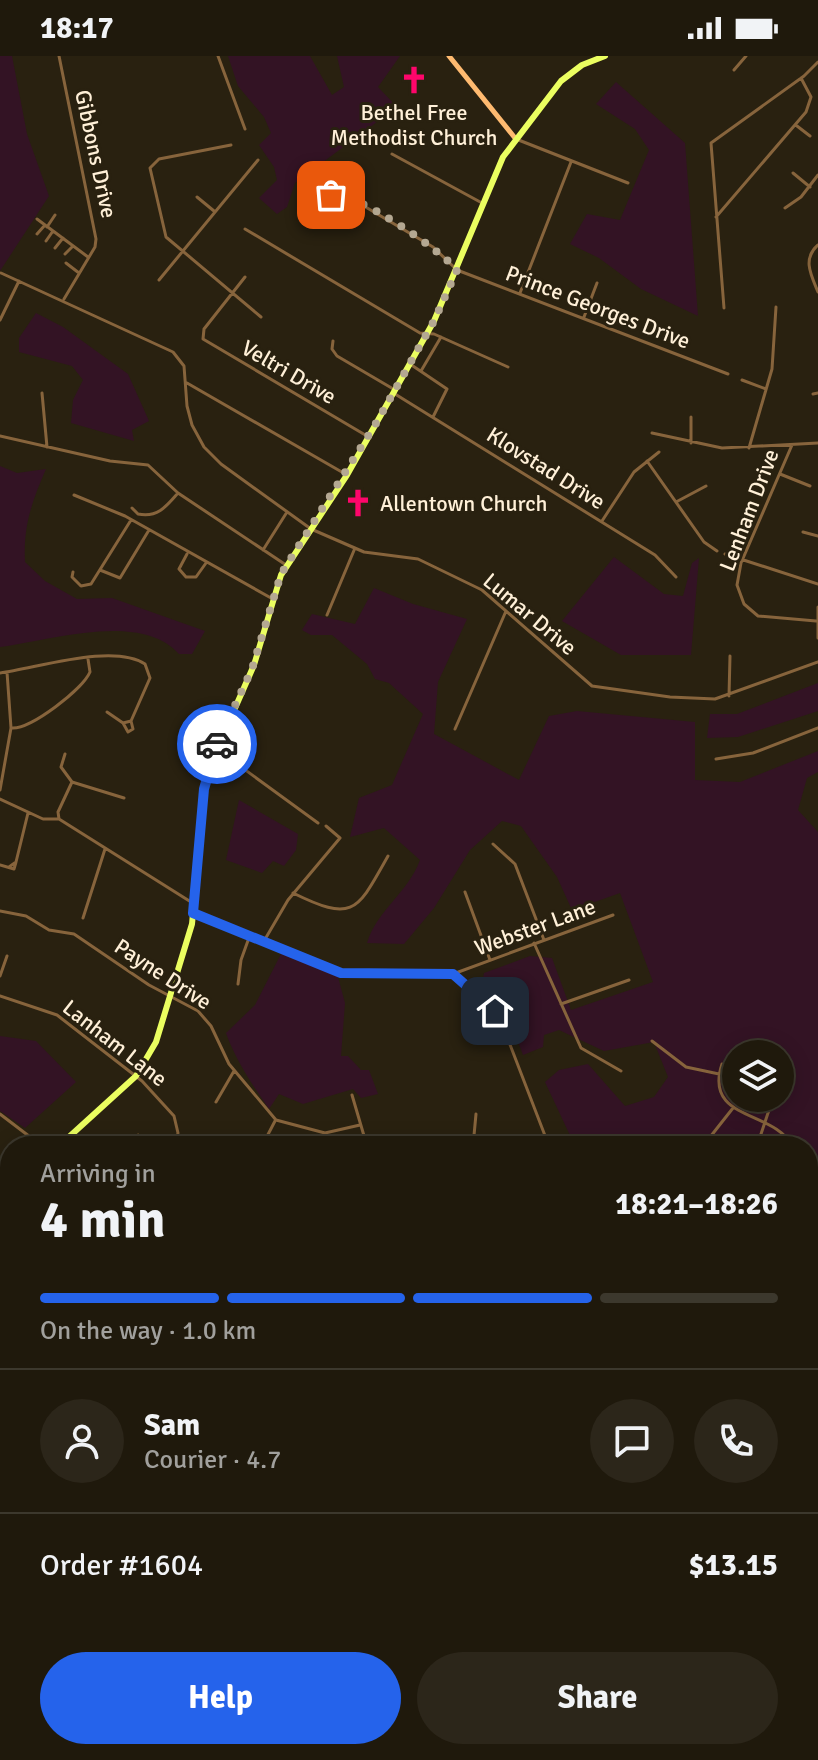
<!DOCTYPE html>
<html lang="en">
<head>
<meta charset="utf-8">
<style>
	:root { --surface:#1f190c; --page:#2c261a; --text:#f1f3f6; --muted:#a1a09d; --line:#3c382d; --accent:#2563eb }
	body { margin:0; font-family:Signika,sans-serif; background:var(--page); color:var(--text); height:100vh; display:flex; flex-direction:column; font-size:30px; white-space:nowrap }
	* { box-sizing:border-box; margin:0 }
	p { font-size:26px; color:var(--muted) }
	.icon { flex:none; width:44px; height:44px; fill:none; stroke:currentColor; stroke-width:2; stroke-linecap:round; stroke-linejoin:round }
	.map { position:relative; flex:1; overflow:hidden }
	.details { position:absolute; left:0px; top:1080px; width:818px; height:624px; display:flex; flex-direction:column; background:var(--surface); border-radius:32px 32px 0 0; box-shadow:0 4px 20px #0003,0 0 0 2px var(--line) }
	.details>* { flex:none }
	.controls { position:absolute; left:722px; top:984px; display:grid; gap:16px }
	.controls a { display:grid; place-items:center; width:72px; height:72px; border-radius:50%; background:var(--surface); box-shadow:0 4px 20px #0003,0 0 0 2px var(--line); font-size:40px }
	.pin { position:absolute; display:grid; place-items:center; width:68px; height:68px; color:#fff; margin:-34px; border-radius:16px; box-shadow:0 4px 12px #0006 }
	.courier { position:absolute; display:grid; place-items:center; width:80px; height:80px; margin:-40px; border:6px solid #2563eb; border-radius:50%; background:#fff; color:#222; box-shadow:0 2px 10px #0007 }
	.overview em { font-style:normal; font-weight:800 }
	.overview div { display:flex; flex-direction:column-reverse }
	.overview { display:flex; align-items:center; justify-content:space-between; height:136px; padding:0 40px }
	h1 { font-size:52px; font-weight:800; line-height:60px }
	.bar { display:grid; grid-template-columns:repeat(4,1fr); gap:12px 8px; align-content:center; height:96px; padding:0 40px }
	.bar i { height:10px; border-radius:6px; background:var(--line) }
	.bar .on { background:var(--accent) }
	.bar p { grid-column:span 4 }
	.line { display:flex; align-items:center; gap:20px; padding:0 40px; border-top:2px solid var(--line) }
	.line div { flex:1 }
	.round { display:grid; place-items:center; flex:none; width:84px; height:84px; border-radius:42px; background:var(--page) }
	.button { display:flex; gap:16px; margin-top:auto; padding:16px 40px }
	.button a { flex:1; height:92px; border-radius:48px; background:var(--accent); color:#fff; font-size:32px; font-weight:800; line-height:92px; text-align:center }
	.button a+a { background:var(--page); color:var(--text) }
	.status { display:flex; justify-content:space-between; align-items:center; height:56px; padding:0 40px; background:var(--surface); direction:ltr }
	.status svg { height:22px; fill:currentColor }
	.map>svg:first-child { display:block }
	.green { fill:#331324; fill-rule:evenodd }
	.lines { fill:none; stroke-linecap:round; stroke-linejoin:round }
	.stream { stroke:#47130b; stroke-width:2 }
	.river { stroke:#47130b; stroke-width:6 }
	.street { stroke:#87643c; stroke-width:3 }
	.secondary { stroke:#feba70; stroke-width:5 }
	.primary { stroke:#ebfe60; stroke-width:6 }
	.done { stroke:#b4a892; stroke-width:8; stroke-dasharray:0 14.4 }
	.route { stroke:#2563eb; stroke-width:10 }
	.labels { text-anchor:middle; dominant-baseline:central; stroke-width:6; stroke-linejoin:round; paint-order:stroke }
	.poi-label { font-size:22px; fill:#fff0d8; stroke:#292110 }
	.street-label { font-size:22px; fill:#fff0d8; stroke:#292110 }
</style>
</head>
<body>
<div class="status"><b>18:17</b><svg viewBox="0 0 49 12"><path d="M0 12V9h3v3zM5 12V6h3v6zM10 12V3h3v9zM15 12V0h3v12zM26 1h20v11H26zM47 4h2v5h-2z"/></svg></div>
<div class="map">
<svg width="818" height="1704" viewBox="0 0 818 1704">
	<rect width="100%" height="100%" fill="#292110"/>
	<path class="green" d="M0,0H12L27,78L49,140L0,215Z
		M228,0H310L332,39L344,31L337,0H400L378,31L397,51L295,127L287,151L277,158L259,142L277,124L274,111L259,89L271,77L264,61L238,30Z
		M616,26L685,87L698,260L641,233L599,202L570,188L587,158L620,164L649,94L635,73L596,48Z
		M36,257L63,271L128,318L149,365L132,374L134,385L71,367L73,344L83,324L72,310L19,296V282Z
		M0,410L17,417L46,413C32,445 23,470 25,506L45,525L77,543L112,542L205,575L192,598H179C141,555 52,584 0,591Z
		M614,501L664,538L683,540L692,507L699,502L691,599H621L562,565Z
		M374,532L413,548L467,563L438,626L434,678L519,724L549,660L577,655L695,666V724L740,726L818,695V716L807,722L798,754L818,776V1340L812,1337L808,1346V1090H575L545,1026L559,1014L588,1008L625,1050L654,1041L668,1021L654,986L604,995L559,974L544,979L543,991L523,999L511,967L481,932L484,917L530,900L552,902L571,954L653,926L620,837L572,854L557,821L521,770L502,765L470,794L434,852L404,888L367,887C377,854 408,837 420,804L384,772L350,781L359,742L392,729L423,658L389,627L375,623L367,608L332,579H311L302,574L312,558L355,568ZM736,998H780V1042H736Z
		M818,627V655L738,681L707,682L710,658H737Z
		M239,744L298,778L296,794L284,810L273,805L262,817L226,804Z
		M282,896L338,921L345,947L341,1000H348L361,1014H369L378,1038L361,1042L353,1033L303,1048L279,1038L269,1053C252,1028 236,1005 226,977L255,949Z
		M0,980L36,985L76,1026L25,1072L0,1055Z
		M818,1488V1555L808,1562V1489Z
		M494,1694H686V1704H496L497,1697Z"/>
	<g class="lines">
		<path class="stream" d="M509,1704L522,1694"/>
		<path class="river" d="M808,1315L818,1300
			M634,1704L639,1694"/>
		<path class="street" d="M59,0L96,183L95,191L64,243
			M218,0L245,73
			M734,14L746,0
			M797,70L810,80
			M516,83L628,127
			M231,89L159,103L150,112L166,181L261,261
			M392,98L482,147
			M793,117L810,131
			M347,140L353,122
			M197,141L214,155
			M785,152L801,141L818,119
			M315,153L323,142L347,140L433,191L457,214L728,318
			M716,161L806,56L811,41L801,22
			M37,163L88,201
			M47,171L55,159
			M245,173L420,277L434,278L508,311
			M37,178L45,169
			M46,185L53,175
			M818,189C802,203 811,219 818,236
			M55,192L63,182
			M65,198L73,190
			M66,207L79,217
			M1,217L173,296L184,310L187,350L192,369L204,391L221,408L311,473L364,496L418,503L482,534L592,630L670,641L715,643L818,606
			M245,221L204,273L203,283L367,380
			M159,224L258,104
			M520,237L571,106
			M724,252L711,87L804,20L818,6
			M584,261L597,227
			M0,264L19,225
			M333,285L332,293L337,300L395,334
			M410,308L447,333L433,361
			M421,315L441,281
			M742,324L766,333
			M187,327L347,419
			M42,337L47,391
			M395,338L655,499L676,521
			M813,338L818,337
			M691,361V387
			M652,377L722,392L818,387
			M0,380L110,405L148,409L178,437L286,509
			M792,389L741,507L737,529L744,548L758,560L816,565
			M749,392L772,313L776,251
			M647,405L704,486L717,495
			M780,418L810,430
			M74,439L125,460L271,542
			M676,446L706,430
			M132,452L138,458C157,462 166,451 178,437
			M602,465L634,416L659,396
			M803,476L818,480
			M263,494L287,456
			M187,498L179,513L186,521H196L206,507
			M725,498L818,528
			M100,514L120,522L149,474
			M73,516L72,521L81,530L91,528L131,464
			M818,551V582
			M327,559L355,492
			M0,617C38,612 113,587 145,608L150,622L131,665L123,667
			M729,640L730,600
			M107,656L123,667L128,676L133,673L131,665
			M13,672C32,672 82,634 90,616L88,603
			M455,673L506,555
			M218,694L318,767
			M716,703L753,697L818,672
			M72,726L124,742
			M0,734L11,672L7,616
			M0,743L43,763H59L191,846
			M59,763L58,756L72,726L61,711L65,698
			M493,788L515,808L544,884
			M0,809L14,813L16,806
			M9,811L16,806L28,757
			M465,836L490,904
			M293,837C354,867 357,855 388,800
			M0,855L26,860L49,874L74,878L149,929L198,955L211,970L229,1008L276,1064L325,1077L360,1069
			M193,857L335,916L362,920L453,918L613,859
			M83,862L105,793
			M264,885L288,844L340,782L326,770
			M534,887L581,992L621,1015
			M454,919L499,960L549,1090
			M0,920L7,900
			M238,928L241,904L250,879
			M0,940L57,959L142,1025L174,1060L178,1077L175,1090
			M561,948L629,924
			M652,985L686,1011L719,1018
			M722,1008C703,1065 775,1054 792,1090
			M352,1039L367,1090
			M216,1046L234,1015
			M0,1058L42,1090
			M138,1079L143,1090
			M177,1084L191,1090
			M262,1090L275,1065
			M473,1090L476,1058
			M703,1090L733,1052
			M757,1090L773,1042
			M0,1167L10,1177
			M2,1216L10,1208
			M0,1375L10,1373
			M0,1419L10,1432
			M0,1444L10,1436
			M808,1458L818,1459
			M808,1475L818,1474
			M0,1504L10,1497
			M808,1589L813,1584
			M810,1639L818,1651
			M808,1689H818
			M329,1694L330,1704
			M778,1694L779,1704
			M416,1704L417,1694
			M702,1704L708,1694
			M740,1704L743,1694"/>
		<path class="secondary" d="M449,0L515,82
			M808,1484L818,1483
			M0,1638L10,1645
			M145,1694L164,1704
			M25,1704L37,1694"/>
		<path class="primary" d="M59,1090L136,1020L156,986L192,868L206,718L254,609L281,519L347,419L434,265L503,101L561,25L582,9L605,0
			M0,1159L10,1146"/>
	</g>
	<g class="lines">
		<path class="done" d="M217,688L252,613L281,518L375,369L434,265L457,214C439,193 357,136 331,139"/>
		<path class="route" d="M217,688L204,733L193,857L341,917L453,918L495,955"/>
	</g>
	<defs>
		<symbol id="church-bare" viewBox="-9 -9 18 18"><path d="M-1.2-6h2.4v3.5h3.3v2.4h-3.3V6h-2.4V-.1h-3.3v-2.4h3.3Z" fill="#fe066b" stroke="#292110" stroke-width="2.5" paint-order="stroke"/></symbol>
	</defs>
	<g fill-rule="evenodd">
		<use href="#church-bare" x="394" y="4" width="40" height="40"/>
		<use href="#church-bare" x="338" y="427" width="40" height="40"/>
	</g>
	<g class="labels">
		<g class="poi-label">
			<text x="414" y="56">Bethel Free<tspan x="414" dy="25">Methodist Church</tspan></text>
			<text x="380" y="447" text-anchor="start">Allentown Church</text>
		</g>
		<g class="street-label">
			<text transform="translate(96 98) rotate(78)">Gibbons Drive</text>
			<text transform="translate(598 251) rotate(21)">Prince Georges Drive</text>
			<text transform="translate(289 316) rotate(30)">Veltri Drive</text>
			<text transform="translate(546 412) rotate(32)">Klovstad Drive</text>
			<text transform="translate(749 454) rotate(-69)">Lenham Drive</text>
			<text transform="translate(530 558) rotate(40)">Lumar Drive</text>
			<text transform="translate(535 871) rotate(-20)">Webster Lane</text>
			<text transform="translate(163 918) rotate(33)">Payne Drive</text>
			<text transform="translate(115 987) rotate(38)">Lanham Lane</text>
		</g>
	</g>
</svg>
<div class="controls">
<a><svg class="icon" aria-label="layers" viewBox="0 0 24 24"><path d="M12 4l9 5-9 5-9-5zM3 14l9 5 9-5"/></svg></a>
</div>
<div class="pin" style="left:331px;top:139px;background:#ea580c"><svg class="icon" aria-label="bag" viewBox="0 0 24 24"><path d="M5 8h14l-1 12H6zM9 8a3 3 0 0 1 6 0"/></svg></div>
<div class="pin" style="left:495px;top:955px;background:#1f2937"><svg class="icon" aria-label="home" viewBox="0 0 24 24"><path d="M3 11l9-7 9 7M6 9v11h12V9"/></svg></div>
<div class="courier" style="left:217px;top:688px"><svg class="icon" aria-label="car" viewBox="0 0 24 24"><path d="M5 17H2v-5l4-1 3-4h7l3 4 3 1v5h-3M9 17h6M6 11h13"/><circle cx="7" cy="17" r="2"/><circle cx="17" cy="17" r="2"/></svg></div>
<section class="details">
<div class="overview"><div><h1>4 min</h1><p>Arriving in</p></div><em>18:21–18:26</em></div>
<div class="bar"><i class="on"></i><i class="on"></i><i class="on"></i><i></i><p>On the way · 1.0 km</p></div>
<div class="line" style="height:144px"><a class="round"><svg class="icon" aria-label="person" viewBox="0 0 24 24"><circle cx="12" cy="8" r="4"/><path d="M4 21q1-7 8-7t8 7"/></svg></a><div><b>Sam</b><p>Courier · 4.7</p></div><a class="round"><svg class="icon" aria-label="chat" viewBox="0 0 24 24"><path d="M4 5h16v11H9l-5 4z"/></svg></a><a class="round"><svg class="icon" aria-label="phone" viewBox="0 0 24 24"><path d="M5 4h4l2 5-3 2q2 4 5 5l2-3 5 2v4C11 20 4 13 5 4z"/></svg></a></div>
<div class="line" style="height:104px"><div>Order #1604</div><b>$13.15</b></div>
<div class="button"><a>Help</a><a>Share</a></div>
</section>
</div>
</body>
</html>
